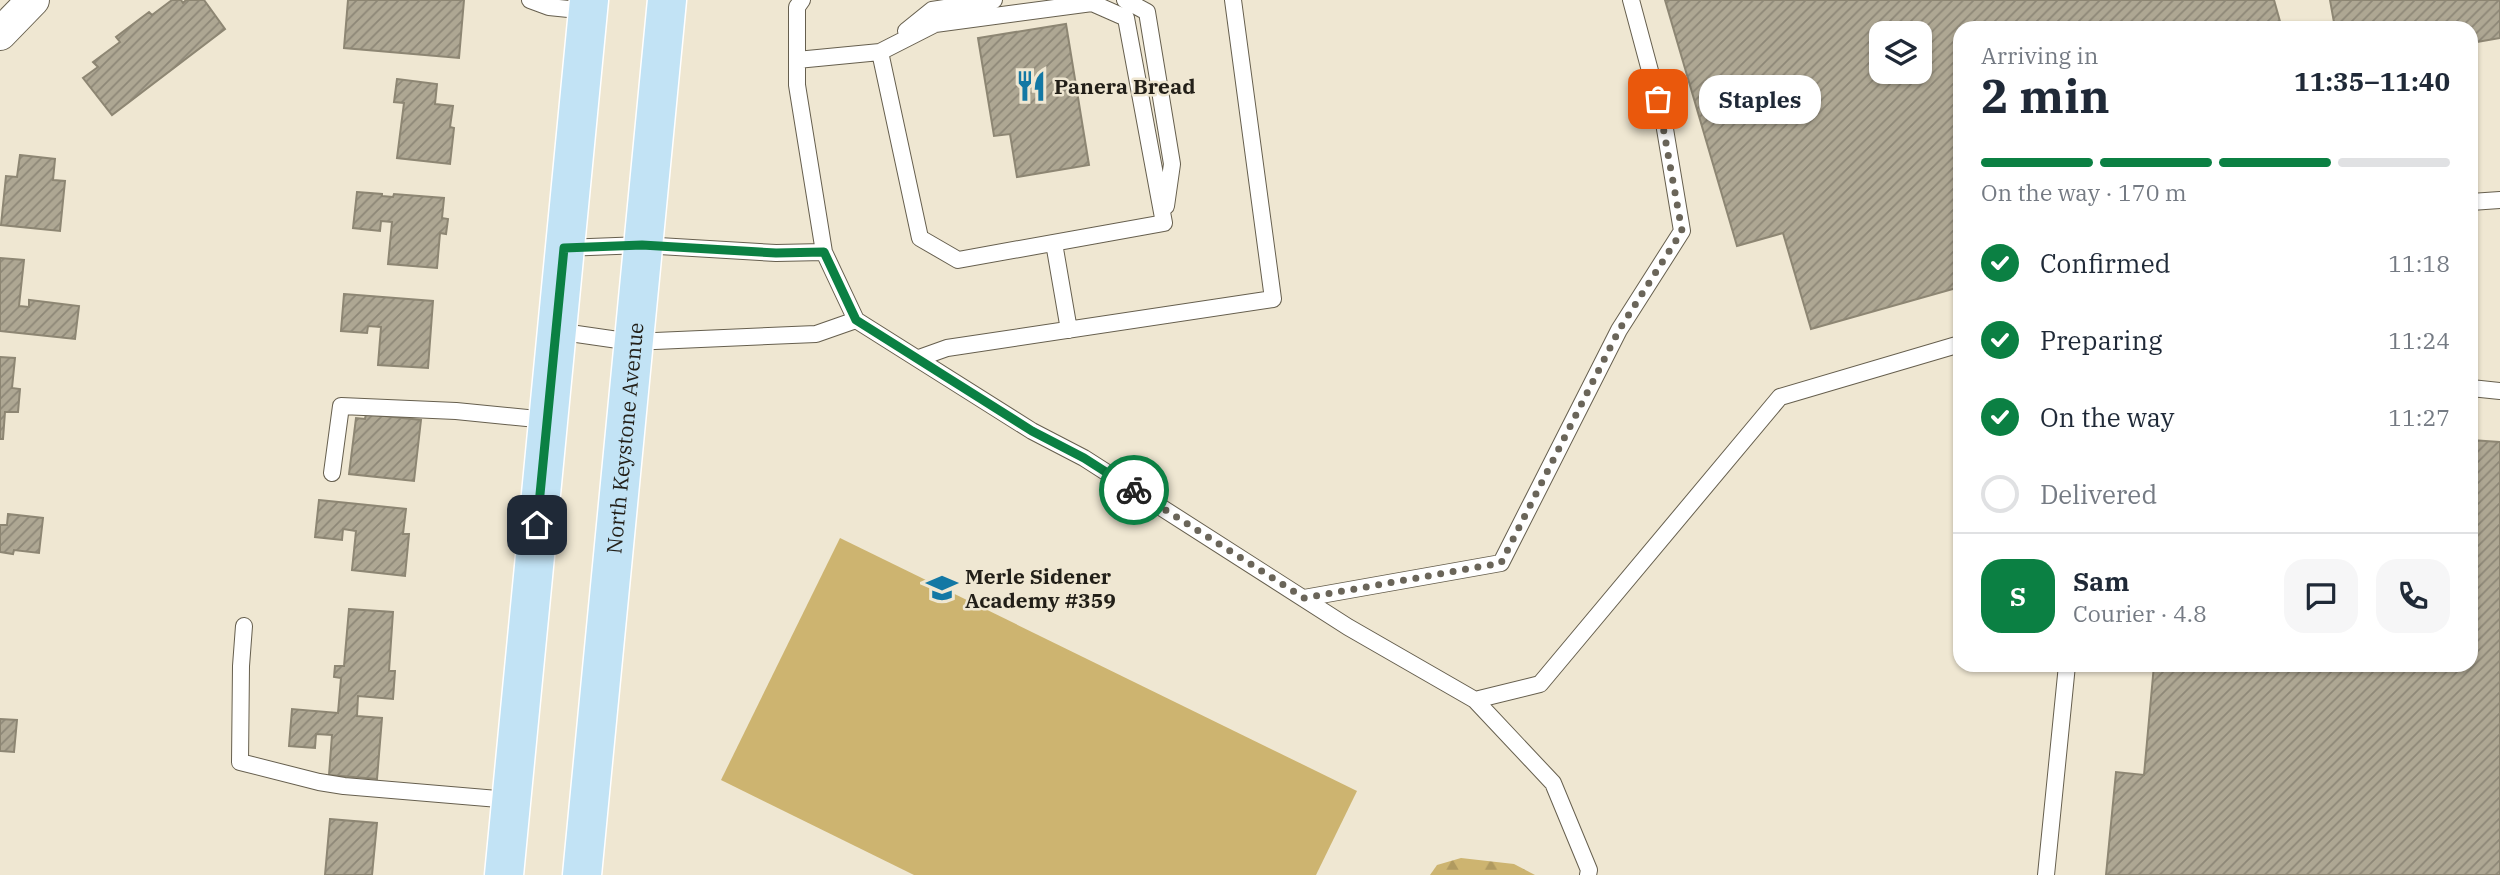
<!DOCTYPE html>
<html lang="en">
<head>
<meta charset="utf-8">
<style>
	:root { --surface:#fff; --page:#f6f6f7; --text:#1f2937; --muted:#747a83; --line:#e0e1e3; --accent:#0b8043 }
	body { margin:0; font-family:"IBM Plex Serif",serif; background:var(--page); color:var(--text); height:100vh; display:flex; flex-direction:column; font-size:26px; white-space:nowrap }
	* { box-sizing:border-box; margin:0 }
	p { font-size:23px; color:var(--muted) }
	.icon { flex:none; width:38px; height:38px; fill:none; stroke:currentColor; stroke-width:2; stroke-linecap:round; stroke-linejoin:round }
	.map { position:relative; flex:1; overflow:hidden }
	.sheet { position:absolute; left:1953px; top:21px; width:525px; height:651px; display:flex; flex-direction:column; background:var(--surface); border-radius:21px; box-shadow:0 2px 5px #0004 }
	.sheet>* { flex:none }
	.tools { position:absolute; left:1869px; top:21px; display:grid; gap:14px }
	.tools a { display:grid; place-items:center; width:63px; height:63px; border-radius:14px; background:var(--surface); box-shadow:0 2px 5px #0004; font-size:35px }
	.pin { position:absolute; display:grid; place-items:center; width:60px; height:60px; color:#fff; margin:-30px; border-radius:14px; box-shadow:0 4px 10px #0006 }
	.courier { position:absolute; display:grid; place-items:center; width:70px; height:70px; margin:-35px; border:5px solid #0b8043; border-radius:50%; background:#fff; color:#222; box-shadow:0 2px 9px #0007 }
	.bubble { position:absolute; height:49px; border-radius:21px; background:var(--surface); box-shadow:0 2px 5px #0004; font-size:23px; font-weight:800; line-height:49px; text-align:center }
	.headline em { font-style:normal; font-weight:800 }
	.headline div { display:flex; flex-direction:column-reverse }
	.headline { display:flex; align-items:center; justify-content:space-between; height:119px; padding:0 28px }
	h1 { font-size:46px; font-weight:800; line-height:52px }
	.bar { display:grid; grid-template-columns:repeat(4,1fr); gap:10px 7px; align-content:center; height:84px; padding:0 28px }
	.bar i { height:9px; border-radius:5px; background:var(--line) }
	.bar .on { background:var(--accent) }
	.bar p { grid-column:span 4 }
	.line { display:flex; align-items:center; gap:18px; padding:0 28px; border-top:2px solid var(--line) }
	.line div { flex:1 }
	.round { display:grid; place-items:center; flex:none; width:74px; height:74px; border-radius:21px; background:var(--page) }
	ol { padding:0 28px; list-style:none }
	li { display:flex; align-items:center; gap:21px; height:77px }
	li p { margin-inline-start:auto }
	li .icon { padding:7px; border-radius:50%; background:var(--accent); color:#fff; stroke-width:4 }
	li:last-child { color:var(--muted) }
	li i { width:38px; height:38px; border:4px solid var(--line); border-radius:50% }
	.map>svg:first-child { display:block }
	.forest { fill:url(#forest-firs) }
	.park { fill:#cdb470 }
	.building { fill:url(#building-hatch); stroke:#8d8673; stroke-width:2; fill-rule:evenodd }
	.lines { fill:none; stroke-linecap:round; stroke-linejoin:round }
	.service-casing { stroke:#665f4e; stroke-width:18 }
	.minor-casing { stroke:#665f4e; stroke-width:34 }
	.primary-casing { stroke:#fff; stroke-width:41 }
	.service { stroke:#fff; stroke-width:16 }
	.minor { stroke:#fff; stroke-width:32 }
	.primary { stroke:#c2e3f5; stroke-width:38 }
	.done { stroke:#6a6559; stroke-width:7; stroke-dasharray:0 12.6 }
	.route { stroke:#0b8043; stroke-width:9 }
	.labels { text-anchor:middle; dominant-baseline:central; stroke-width:5; stroke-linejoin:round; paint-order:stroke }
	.poi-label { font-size:21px; font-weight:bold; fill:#221f18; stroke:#efe7d2; text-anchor:start }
	.street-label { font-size:21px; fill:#221f18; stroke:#efe7d2 }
</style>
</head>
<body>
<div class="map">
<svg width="2500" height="875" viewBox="0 0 2500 875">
	<defs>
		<pattern id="forest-firs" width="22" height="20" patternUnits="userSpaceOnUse" patternTransform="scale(1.75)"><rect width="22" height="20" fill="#cdb470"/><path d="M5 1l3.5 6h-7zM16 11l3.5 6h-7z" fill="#b09a60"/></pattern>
		<pattern id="building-hatch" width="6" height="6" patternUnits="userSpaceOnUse" patternTransform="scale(1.75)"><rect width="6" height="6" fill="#aea793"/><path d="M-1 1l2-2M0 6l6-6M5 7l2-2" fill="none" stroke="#8d8777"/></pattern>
	</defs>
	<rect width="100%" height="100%" fill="#efe7d2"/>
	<path class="forest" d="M1461,858L1514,864L1535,875H1430L1437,865Z"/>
	<path class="park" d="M840,538L1357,791L1316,875H914L721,780Z"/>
	<path class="building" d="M172,0H181L183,3L186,0H204L225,29L112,115L83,78L98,67L93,62L120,42L116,37L149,12L152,15Z
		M348,0H464L459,58L344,48Z
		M1665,0H2274L2281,25L2269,28H1960V287L1811,329L1783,233L1737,246ZM1881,33H1920V72H1881Z
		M2330,0H2500V38L2471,43V28H2335Z
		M1066,24L1089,165L1017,177L1010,134L994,136L978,38Z
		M397,79L437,84L435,104L453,106L450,127L454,128L450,164L397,158L404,103L394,102Z
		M20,155L55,159L53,180L65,181L60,231L1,225L6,176L17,177Z
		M357,192L382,194V196L393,197L394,194L444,198L442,218L448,219L446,234L440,233L437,268L388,264L392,222L381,221L380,231L353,228Z
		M0,258L24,260L19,306L29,307V300L79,306L75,339L0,331Z
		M344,294L433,301L428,368L378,365L381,327L368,326L367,333L341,331Z
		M0,357L15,358L12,388L20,389L18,412H5L3,439H0Z
		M366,414L421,420L414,481L349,474L356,418L365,419Z
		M2471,440L2500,442V875H2106L2116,772L2144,775L2154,665H2471Z
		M319,500L406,509L403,534H409L405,576L352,570L356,531L343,529L342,540L315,537Z
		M8,514L43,518L39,553L14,550L13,554L0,552V525H7Z
		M349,609L393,612L389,671H395L393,699L358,696L357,716L382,718L377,779L329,775L332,735L316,734L315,748L289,746L292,709L338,713L341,678L334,677L335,666H344Z
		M0,719L17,720L14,752L0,751Z
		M330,819L377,823L372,875H325Z"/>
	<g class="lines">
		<defs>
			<path id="service" d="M530,0L549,7L588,11
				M802,0L797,7V85L824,252L856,320L1032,431L1084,458L1348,627L1475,700L1553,783L1589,870L1588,875
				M1125,0L1147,12L1172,164L1166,206
				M906,31L932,10L994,0
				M880,52L920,238L958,260L1164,223
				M797,60L880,52L935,24L1092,3L1126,18L1164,223
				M2471,202L2500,200
				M1054,243L1069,330
				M564,248L642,245L776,253L824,252
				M556,331L632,342L816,334L856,320
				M919,358L947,348L1273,299L1233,0
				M2471,388L2500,391
				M332,473L341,406L456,411L547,420
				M1304,598L1501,563L1619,330L1682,231L1664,123L1631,0
				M244,626L241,666L240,762L319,782L344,786L511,800
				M1475,700L1540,684L1780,397L1960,344
				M2046,875L2067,665"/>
			<path id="minor" d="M0,34L33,0"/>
			<g id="primary">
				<path d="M504,875L589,0"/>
				<path id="s1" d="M582,875L667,0"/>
			</g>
		</defs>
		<use href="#service" class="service-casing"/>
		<use href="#minor" class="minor-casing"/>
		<use href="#primary" class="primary-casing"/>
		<use href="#service" class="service"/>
		<use href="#minor" class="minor"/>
		<use href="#primary" class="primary"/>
	</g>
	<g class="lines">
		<path class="done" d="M1134,490L1304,598L1501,563L1619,330L1682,231L1658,99"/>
		<path class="route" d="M537,525L564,248L642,245L776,253L824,252L856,320L1032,431L1084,458L1134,490"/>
	</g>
	<defs>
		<symbol id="restaurant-bare" viewBox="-9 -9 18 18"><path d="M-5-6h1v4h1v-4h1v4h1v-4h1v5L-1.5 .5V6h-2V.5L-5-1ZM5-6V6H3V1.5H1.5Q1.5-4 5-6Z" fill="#1378a4" stroke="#efe7d2" stroke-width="2.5" paint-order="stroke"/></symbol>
		<symbol id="school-bare" viewBox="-9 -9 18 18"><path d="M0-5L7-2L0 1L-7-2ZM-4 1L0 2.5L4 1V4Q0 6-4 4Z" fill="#1378a4" stroke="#efe7d2" stroke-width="2.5" paint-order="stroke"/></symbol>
	</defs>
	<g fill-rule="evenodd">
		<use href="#restaurant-bare" x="1009" y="64" width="44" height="44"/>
		<use href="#school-bare" x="920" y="566" width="44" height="44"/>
	</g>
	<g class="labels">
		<g class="poi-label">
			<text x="1054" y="86">Panera Bread</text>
			<text x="965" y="576">Merle Sidener<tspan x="965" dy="24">Academy #359</tspan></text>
		</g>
		<g class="street-label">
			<text stroke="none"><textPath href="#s1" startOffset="439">North Keystone Avenue</textPath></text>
		</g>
	</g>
</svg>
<div class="tools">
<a><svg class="icon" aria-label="layers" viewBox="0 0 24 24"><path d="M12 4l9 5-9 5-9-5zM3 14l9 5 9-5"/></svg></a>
</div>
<div class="pin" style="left:1658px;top:99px;background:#ea580c"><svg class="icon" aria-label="bag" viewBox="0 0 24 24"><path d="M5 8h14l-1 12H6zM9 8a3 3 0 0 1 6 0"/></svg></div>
<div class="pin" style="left:537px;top:525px;background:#1f2937"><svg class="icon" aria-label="home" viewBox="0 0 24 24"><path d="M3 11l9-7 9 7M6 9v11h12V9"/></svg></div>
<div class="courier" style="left:1134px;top:490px"><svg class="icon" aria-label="bike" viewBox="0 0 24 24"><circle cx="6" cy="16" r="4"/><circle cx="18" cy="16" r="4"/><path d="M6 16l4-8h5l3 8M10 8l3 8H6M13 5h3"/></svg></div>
<div class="bubble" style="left:1699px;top:75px;width:122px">Staples</div>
<section class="sheet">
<div class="headline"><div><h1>2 min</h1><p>Arriving in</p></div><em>11:35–11:40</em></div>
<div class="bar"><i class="on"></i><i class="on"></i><i class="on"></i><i></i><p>On the way · 170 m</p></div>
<ol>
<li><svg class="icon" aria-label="check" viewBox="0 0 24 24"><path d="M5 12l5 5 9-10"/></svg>Confirmed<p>11:18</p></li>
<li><svg class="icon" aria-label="check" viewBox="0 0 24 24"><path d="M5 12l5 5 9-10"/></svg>Preparing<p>11:24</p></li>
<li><svg class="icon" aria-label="check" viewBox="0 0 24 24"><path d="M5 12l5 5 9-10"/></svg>On the way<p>11:27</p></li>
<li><i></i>Delivered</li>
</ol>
<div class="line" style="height:126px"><b class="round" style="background:var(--accent);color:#fff">S</b><div><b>Sam</b><p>Courier · 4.8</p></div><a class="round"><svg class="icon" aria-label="chat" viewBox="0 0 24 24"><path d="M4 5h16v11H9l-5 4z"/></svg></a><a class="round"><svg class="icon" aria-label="phone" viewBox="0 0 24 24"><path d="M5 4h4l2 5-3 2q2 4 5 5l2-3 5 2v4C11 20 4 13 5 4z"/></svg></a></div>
</section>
</div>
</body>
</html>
